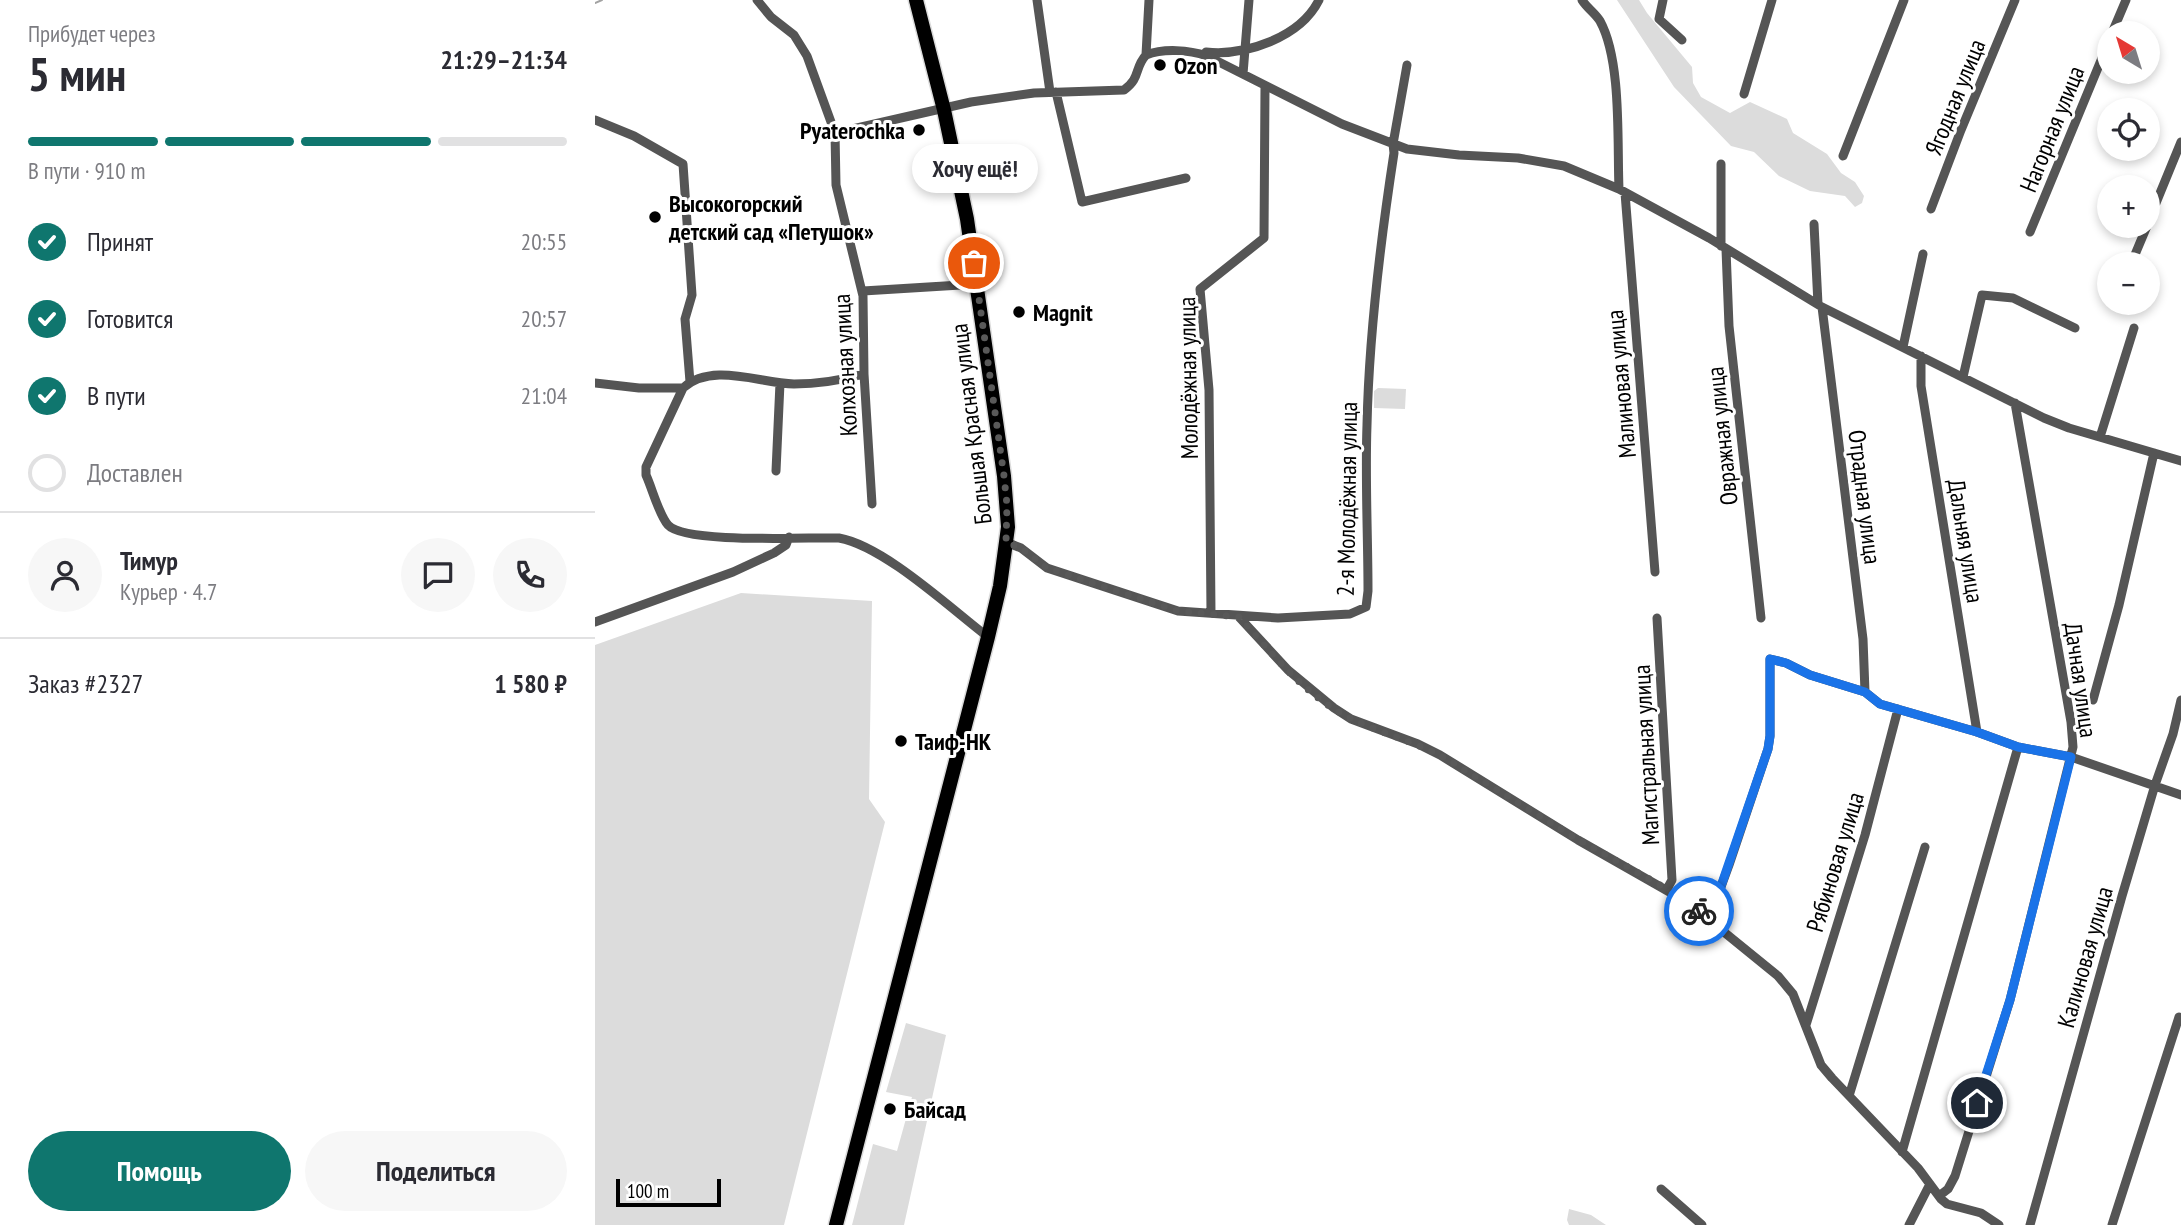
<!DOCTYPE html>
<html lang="ru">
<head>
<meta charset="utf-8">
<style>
	:root { --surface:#fff; --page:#f7f7f7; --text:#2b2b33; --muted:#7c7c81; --line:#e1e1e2; --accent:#0f766e }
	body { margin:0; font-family:"PT Sans Narrow",sans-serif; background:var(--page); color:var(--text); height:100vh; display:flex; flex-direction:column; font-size:26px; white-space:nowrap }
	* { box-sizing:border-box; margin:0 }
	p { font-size:23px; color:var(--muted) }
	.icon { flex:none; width:38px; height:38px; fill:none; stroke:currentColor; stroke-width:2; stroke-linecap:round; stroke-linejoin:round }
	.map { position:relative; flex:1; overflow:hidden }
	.panel { display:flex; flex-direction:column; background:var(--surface); width:595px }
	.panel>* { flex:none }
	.needle { width:46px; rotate:322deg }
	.controls { position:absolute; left:1502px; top:21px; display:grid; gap:14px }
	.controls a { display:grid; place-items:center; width:63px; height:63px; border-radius:50%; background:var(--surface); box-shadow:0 4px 10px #0003; font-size:35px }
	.scale { position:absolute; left:21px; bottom:18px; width:105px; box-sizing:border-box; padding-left:7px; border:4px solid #000; border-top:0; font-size:19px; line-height:24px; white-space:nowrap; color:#000; -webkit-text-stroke:5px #fff; paint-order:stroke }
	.pin { position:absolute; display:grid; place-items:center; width:60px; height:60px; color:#fff; margin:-30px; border:4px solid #fff; border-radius:50%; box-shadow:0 2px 7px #0007 }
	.courier { position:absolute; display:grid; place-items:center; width:70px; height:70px; margin:-35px; border:5px solid #1a73e8; border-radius:50%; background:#fff; color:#222; box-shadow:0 2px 9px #0007 }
	.bubble { position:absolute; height:49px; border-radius:24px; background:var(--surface); box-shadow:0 4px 10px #0003; font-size:23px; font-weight:700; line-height:49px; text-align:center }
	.head em { font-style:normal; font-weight:700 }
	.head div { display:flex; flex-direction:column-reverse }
	.head { display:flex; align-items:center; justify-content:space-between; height:119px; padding:0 28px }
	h1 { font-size:46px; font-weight:700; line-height:52px }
	.bar { display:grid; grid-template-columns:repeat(4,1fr); gap:10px 7px; align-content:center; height:84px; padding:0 28px }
	.bar i { height:9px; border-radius:5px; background:var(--line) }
	.bar .current { background:var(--accent) }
	.bar p { grid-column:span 4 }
	.line { display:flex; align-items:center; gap:18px; padding:0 28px; border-top:2px solid var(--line) }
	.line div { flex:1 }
	.round { display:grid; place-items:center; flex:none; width:74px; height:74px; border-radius:37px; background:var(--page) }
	ol { padding:0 28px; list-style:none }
	li { display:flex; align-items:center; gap:21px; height:77px }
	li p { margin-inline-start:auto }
	li .icon { padding:7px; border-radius:50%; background:var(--accent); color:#fff; stroke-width:4 }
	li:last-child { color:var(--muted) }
	li i { width:38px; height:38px; border:4px solid var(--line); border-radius:50% }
	.primary-button { display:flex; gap:14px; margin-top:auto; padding:14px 28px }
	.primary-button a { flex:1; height:80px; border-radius:42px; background:var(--accent); color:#fff; font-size:28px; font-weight:700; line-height:80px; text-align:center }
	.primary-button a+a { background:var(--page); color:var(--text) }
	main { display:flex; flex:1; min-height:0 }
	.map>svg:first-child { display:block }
	.green { fill:#dcdcdc }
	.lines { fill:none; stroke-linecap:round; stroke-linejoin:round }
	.stream { stroke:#a3a3a3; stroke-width:2 }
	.primary-casing { stroke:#dbdbdb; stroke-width:17 }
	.street { stroke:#555; stroke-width:9 }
	.primary { stroke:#000; stroke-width:14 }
	.done { stroke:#595959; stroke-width:7; stroke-dasharray:0 12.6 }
	.route { stroke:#1a73e8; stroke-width:9 }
	.poi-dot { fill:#000; stroke:#fff; stroke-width:2.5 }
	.labels { text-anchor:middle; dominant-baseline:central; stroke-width:6; stroke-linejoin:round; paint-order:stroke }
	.poi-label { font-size:24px; font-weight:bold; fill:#000; stroke:#fff; text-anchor:start }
	.street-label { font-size:24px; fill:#000; stroke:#fff }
</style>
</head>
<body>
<main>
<section class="panel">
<div class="head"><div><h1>5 мин</h1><p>Прибудет через</p></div><em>21:29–21:34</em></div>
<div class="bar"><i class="current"></i><i class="current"></i><i class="current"></i><i></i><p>В пути · 910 m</p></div>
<ol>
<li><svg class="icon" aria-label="check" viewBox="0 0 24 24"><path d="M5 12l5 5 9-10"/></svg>Принят<p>20:55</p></li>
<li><svg class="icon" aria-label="check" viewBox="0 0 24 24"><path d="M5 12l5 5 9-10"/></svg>Готовится<p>20:57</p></li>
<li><svg class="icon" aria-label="check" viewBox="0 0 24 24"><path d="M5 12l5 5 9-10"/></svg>В пути<p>21:04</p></li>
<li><i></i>Доставлен</li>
</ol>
<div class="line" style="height:126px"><a class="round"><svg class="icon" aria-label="person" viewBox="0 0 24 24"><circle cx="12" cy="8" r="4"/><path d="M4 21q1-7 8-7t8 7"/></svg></a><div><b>Тимур</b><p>Курьер · 4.7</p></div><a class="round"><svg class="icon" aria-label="chat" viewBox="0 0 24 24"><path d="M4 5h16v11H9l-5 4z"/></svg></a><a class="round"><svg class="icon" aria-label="phone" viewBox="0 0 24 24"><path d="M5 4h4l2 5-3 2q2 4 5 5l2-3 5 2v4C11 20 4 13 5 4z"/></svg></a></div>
<div class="line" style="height:91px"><div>Заказ #2327</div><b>1 580 ₽</b></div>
<div class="primary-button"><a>Помощь</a><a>Поделиться</a></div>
</section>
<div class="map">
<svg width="1586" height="1225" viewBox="0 0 1586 1225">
	<rect width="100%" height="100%" fill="#fff"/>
	<path class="green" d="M1022,0H1044L1052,13L1097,67L1098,83L1106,97L1135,113L1155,102L1192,119L1198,133L1232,154L1246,173L1260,182L1269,196L1267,203L1260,207L1250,196L1215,191L1184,176L1159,152L1136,146L1079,87Z
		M783,388L811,389L810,409L779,408V391Z
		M146,593L277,601L274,799L290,822L189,1225H0V645Z
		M311,1023L351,1035L309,1225H257L278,1144L302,1151L317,1097L291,1092Z
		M974,1209L996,1215L1011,1225H974L972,1220Z"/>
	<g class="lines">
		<path class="stream" d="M0,3L7,0"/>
		<defs>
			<path id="primary" d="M241,1225L393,637L405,586L411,542L413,527L409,476L372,219L349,110L321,0"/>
		</defs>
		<use href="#primary" class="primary-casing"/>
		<path class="street" d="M162,0L176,17L199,35L212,56L240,133L241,185L268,296L269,374L277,504
			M442,0L455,92
			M987,0C992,8 1000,13 1005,21C1027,61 1022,143 1024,189
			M1068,0L1064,19L1087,40
			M1517,33L1531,0
			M611,52C650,56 705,38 724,0
			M551,55C569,48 594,50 612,56L747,124L812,149L864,155L923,158L969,166L1024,189L1114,238L1227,307L1449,418L1474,428L1586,461
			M648,74L654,0
			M461,92L487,202L591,178
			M1149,94L1177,0
			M0,120L39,136L88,164L97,295L90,319L95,382
			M240,133L376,102L439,93L529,90C546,78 539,68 551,55L554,0
			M1248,156L1309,0
			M1126,164V246
			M1030,193L1060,572
			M1336,209L1366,130L1420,0
			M1219,224L1223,304
			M1552,225L1586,142
			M1435,232L1514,41
			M1131,249L1134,326L1166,618
			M1539,257L1552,226
			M268,291L382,284
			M1227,307L1268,639L1270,692
			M1308,347L1328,254
			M1326,356V386L1382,732
			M1368,377L1387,295L1418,298L1480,328
			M0,383L44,388H88C117,362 164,383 199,384C223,384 247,380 269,374
			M88,388L51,467V475C57,488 64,515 73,525C90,544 214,537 244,538C289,546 355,608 393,637
			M1505,437L1539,328
			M181,471L185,383
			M411,542L426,548L452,568L583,611L683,618L755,614L771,607L773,591C773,536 770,480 772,425C774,334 785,244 799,153L798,144L812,65
			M616,613L614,390L605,289L669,238L670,86
			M644,617L693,670L739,708L756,719L823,744L845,755L983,840L1092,902L1183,976L1198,994L1226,1065L1237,1078L1323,1168L1346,1199L1352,1204L1386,1213L1404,1225
			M1062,618L1077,880L1072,889
			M0,622L138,572L179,553L191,545L194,537
			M1498,700L1524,605L1559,453
			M1111,917L1123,895L1134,865L1173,749L1175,736V659L1191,663L1215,675L1270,692L1285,704L1382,732L1423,747L1476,757L1586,795
			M1211,1025L1270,835L1303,709
			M1254,1096L1330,847
			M1307,1152L1423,747
			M1066,1189L1107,1225
			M1344,1196L1353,1189L1360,1176L1415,1000L1478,747L1476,722L1420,403
			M1314,1225L1335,1184
			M1435,1225L1527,896L1560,785L1578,734L1586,700
			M1517,1225L1584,1017"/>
		<use href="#primary" class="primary"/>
	</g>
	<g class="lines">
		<path class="done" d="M379,263L409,476L412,505L411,542L426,548L452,568L583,611L644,617C677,653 710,696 755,718C784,732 816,741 845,755L984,840L1072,889L1104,911"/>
		<path class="route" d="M1104,911L1111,917L1123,895L1173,749L1175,736V659L1191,663L1215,675L1270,692L1285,704L1382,732L1423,747L1476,757L1415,1000L1382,1103"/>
	</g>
	<g class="poi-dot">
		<circle cx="565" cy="65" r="7"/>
		<circle cx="324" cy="130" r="7"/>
		<circle cx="60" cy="217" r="7"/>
		<circle cx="424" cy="312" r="7"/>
		<circle cx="306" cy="741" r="7"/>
		<circle cx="295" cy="1109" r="7"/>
	</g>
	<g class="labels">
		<g class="poi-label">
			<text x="579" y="65">Ozon</text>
			<text x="310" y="130" text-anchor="end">Pyaterochka</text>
			<text x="74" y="203">Высокогорский<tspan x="74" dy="28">детский сад «Петушок»</tspan></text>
			<text x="438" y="312">Magnit</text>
			<text x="320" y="741">Таиф-НК</text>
			<text x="309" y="1109">Байсад</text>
		</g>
		<g class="street-label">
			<text transform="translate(1360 97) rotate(-68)">Ягодная улица</text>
			<text transform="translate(1457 129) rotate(-68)">Нагорная улица</text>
			<text transform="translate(250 365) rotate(-93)">Колхозная улица</text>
			<text transform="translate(593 378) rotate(-91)">Молодёжная улица</text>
			<text transform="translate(1026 384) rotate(-95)">Малиновая улица</text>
			<text transform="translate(376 424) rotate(-97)">Большая Красная улица</text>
			<text transform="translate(1127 436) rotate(-96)">Овражная улица</text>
			<text transform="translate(1270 497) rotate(83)">Отрадная улица</text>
			<text transform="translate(752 499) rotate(-89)">2-я Молодёжная улица</text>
			<text transform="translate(1371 541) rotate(81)">Дальняя улица</text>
			<text transform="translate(1486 680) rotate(82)">Дачная улица</text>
			<text transform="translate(1051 755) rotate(-93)">Магистральная улица</text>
			<text transform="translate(1240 862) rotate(-73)">Рябиновая улица</text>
			<text transform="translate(1490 957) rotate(-74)">Калиновая улица</text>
		</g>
	</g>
</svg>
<div class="controls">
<a><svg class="needle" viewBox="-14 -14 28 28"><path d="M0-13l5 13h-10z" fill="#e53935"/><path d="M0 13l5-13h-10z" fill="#7c7c81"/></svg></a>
<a><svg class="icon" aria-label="locate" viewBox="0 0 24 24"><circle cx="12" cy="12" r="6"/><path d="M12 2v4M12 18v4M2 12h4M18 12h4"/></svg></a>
<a>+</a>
<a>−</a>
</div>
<div class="scale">100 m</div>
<div class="pin" style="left:379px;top:263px;background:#ea580c"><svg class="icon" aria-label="bag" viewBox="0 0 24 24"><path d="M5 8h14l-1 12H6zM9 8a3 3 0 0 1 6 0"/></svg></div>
<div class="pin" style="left:1382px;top:1103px;background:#1f2937"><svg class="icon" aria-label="home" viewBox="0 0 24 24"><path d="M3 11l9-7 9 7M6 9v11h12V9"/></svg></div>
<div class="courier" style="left:1104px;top:911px"><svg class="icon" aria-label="bike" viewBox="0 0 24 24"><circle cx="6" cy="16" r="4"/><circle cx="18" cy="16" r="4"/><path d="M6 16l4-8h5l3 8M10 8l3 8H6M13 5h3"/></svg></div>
<div class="bubble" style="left:317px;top:144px;width:126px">Хочу ещё!</div>
</div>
</main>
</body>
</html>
